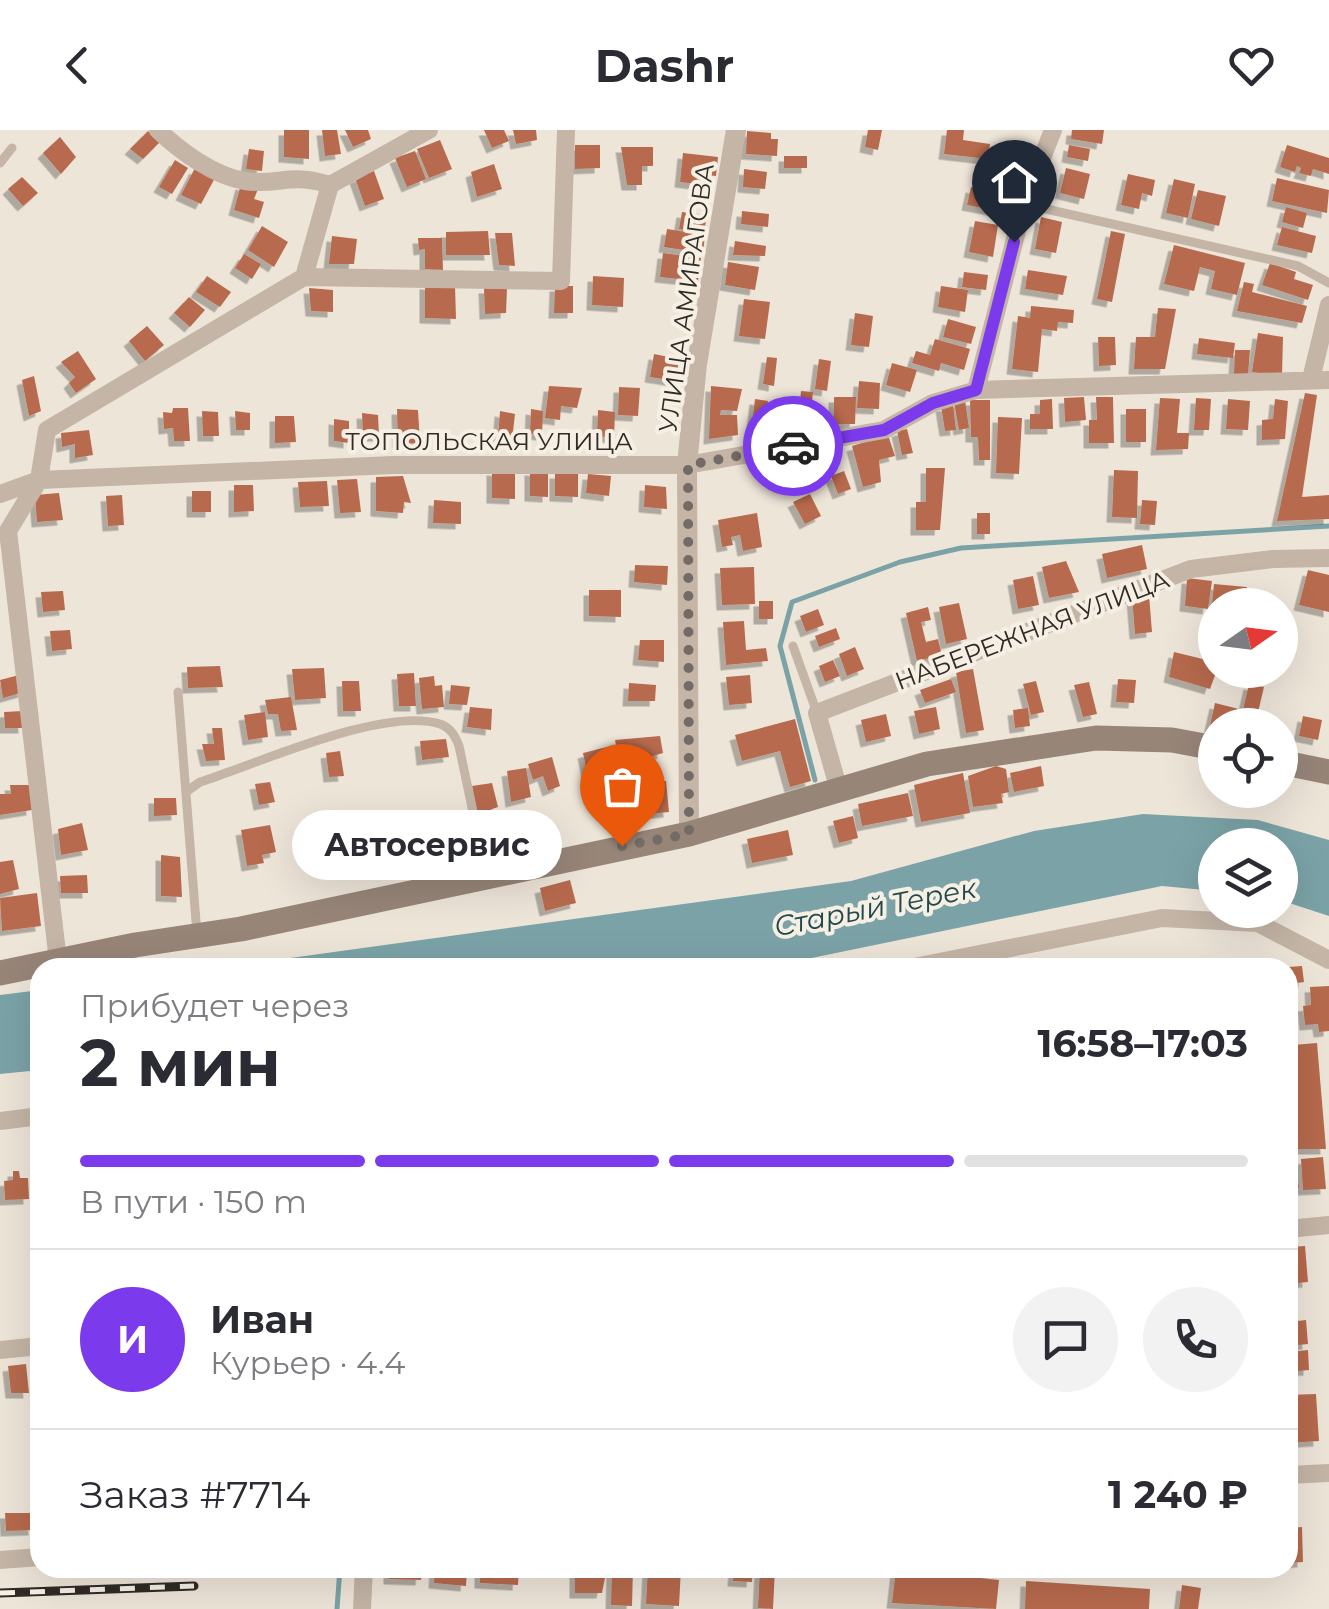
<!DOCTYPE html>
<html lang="ru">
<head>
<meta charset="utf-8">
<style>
	:root { --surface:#fff; --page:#f2f2f3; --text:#2b2b33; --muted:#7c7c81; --line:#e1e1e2; --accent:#7c3aed }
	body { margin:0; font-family:Montserrat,sans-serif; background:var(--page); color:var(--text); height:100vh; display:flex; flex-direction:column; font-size:38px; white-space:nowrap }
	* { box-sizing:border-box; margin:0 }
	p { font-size:32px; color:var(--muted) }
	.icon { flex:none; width:55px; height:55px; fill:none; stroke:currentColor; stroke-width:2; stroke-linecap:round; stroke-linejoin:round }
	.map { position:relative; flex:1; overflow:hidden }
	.panel { position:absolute; left:30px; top:828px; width:1268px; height:620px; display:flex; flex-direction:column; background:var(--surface); border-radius:30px; box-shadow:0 10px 40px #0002 }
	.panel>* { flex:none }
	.needle { width:65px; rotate:76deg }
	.controls { position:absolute; left:1198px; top:458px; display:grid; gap:20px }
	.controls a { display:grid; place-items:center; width:100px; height:100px; border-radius:50%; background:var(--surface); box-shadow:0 10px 40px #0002; font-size:50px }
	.pin { position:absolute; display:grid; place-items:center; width:85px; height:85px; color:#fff; margin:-102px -42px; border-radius:50% 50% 50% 0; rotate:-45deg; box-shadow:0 0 10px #0007 }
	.pin .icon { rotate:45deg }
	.courier { position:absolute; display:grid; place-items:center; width:100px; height:100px; margin:-50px; border:8px solid #7c3aed; border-radius:50%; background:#fff; color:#222; box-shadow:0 2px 12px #0007 }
	.bubble { position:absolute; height:70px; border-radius:35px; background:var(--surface); box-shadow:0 10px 40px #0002; font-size:32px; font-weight:700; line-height:70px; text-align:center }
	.overview em { font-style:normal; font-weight:700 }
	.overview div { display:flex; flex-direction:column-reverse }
	.overview { display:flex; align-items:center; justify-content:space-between; height:170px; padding:0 50px }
	h1 { font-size:65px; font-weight:700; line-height:75px }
	.bar { display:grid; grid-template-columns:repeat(4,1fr); gap:15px 10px; align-content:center; height:120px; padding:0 50px }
	.bar i { height:12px; border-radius:8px; background:var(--line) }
	.bar .active { background:var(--accent) }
	.bar p { grid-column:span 4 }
	.line { display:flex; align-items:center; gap:25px; padding:0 50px; border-top:2px solid var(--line) }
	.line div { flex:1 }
	.round { display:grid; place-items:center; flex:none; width:105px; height:105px; border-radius:52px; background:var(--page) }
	header { display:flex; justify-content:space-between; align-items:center; height:130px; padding:0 50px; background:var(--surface); font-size:45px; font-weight:700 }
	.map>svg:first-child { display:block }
	.water { fill:#7ba3a7 }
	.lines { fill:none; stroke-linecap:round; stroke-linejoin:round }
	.stream { stroke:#7ba3a7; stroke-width:5 }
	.building { fill:#b76b4d; filter:url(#shadow) }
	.service { stroke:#c4b5a6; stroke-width:9 }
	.minor { stroke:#c4b5a6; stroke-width:18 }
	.tertiary { stroke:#c4b5a6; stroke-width:20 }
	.secondary { stroke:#978578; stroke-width:25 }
	.rail-casing { stroke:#312a26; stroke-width:9 }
	.rail { stroke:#f6efe4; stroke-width:5; stroke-dasharray:15; stroke-linecap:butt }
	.done { stroke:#736b65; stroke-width:10; stroke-dasharray:0 18 }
	.route { stroke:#7c3aed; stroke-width:12 }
	.labels { text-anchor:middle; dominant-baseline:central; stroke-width:8; stroke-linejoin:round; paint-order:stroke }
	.street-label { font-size:25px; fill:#312a26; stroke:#f6efe4 }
	.water-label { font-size:28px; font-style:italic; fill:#21494d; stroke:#f6efe4 }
</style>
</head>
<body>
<header><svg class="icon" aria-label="back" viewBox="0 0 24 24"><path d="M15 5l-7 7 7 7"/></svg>Dashr<svg class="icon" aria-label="heart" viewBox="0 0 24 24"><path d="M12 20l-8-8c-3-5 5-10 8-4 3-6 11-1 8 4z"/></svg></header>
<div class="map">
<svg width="1329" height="1479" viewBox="0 0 1329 1479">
	<defs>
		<filter id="shadow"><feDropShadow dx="-5.5" dy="5.5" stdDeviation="0" flood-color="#0004"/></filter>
	</defs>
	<rect width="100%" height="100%" fill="#eee5d9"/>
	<path class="water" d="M1143,684L1258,690L1329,710V786L1280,770V715H1215V761L1162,756L768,837H225L851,751L1034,701Z
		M40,860V940L0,944V865Z"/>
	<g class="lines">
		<path class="stream" d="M815,650L780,516L792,472L900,432L961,418L1329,396
			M337,1479L340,1438"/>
	</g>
	<path class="building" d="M284,0H309V29L284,27Z
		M322,0H337L341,24L325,26Z
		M345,0H368L371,9L353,17Z
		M484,0H504L509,11L492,18Z
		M513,0H536L537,10L516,14Z
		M868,0H882L878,20L865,17Z
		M947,0H964L963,10L990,14L988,29L944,24Z
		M1072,0H1104L1102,14L1071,9Z
		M148,1L160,12L143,29L130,19Z
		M747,1L771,3V9H778L777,26L746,24Z
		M60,7L76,27L61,44L43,23Z
		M440,10L452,39L429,48L417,19Z
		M575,15H600V38L575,39Z
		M1069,15L1090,19L1088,31L1067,27Z
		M1287,15L1329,28V44L1313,39L1311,46L1299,43L1301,38L1297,36L1295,42L1280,37Z
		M621,17H653V36H642V55H627Z
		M249,19L264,21L262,41L246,39Z
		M415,21L426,49L407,57L395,28Z
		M683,23L718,27L716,46L705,45L704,55L680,52Z
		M784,26H807V38H784Z
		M175,30L188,38L172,64L159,57Z
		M494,34L502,59L477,67L471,42Z
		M994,36L1017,42L1013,57L990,52Z
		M195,38L215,48L201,74L181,65Z
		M1066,38L1090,44L1084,69L1060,63Z
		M744,39L767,42L765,59L743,57Z
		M374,41L384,69L365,76L355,48Z
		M1128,44L1155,50L1152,66L1142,63L1139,79L1121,75Z
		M22,47L38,63L23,76L8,59Z
		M1277,48L1329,60L1327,83L1272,71Z
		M1174,49L1195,54L1188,88L1166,83Z
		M241,54L258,59L254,69L264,72L259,88L234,80Z
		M971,57L1007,64L1003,82L967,75Z
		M1198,60L1226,66L1219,96L1191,89Z
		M1286,77L1307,83L1303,98L1282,92Z
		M742,81L769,84L768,97L741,94Z
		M682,82L707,85L704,103L679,99Z
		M1041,87L1062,92L1056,123L1035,119Z
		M975,91L998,95L993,127L969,122Z
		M262,96L288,112L274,137L248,120Z
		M1282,97L1316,106L1312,123L1277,115Z
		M667,99L705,105L703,123L664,117Z
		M488,101L490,125H446V102Z
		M1111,101L1125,104L1112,172L1097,169Z
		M495,103H512L515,136L499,135Z
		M332,106L357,109L354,134H329Z
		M418,108H442L443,140L425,139V119L419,120Z
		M735,111L766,116L765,126L733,125Z
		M1174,115L1245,133L1237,165L1211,159L1215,141L1200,137L1194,161L1164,154Z
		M663,123L701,128L698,151L660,147Z
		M244,124L261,134L252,149L235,138Z
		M728,132L759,137L755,160L725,155Z
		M1270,133L1296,142L1294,149L1313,155L1308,170L1262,155Z
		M1028,140L1067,146L1063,165L1025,159Z
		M964,142L988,145L986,160L962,157Z
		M207,146L231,162L220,177L196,162Z
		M593,146L624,148L623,177L592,175Z
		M1244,152L1254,154L1252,162L1307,176L1302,193L1237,181Z
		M425,154L455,155L456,189L425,188Z
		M555,156H573V183H554Z
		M941,156L968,160L965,182L938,177Z
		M309,158L333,160V182L311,181Z
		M484,158H507L506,183L485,184Z
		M189,167L205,180L190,197L174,183Z
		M744,169L770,172L765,209L739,206Z
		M1031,176L1074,180L1073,193L1058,192L1057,201L1042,199L1038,242L1012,239L1018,186L1030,188Z
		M1158,178L1176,179L1165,239H1134L1136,207H1155Z
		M855,183L873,186L869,217L851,215Z
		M948,189L976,197L971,214L943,207Z
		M147,196L164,215L145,231L129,211Z
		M1258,203L1283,207L1282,246L1252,242Z
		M1098,207H1115L1116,235L1099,236Z
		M1199,208L1235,213L1233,228L1197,224Z
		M935,209L970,219L964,240L941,233L939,241L912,233L916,221L930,225Z
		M1235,220H1250L1248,245L1234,244Z
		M78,221L96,249L76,263L69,253L75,247L61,232Z
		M654,224L679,229L676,251L650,247Z
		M767,227L777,228L774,256L763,254Z
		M819,229L831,231L827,261L815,259Z
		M892,233L917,240L910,262L886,255Z
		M34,246L41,281L29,286L22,250Z
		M859,251L880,253L879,279L857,278Z
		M549,256L582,258L577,278L561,276L560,290L545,288Z
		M711,256L742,259L737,281L721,280L720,285H737L738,305L709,309Z
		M619,257L640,258L638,286L618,285Z
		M801,261L813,262L810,292L798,291Z
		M1305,263L1317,265L1302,367L1329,365V389L1277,391Z
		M834,267H856L855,294H834Z
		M1084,267L1086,290L1065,292L1064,268Z
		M1096,267H1113L1114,313H1089V290H1097Z
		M782,268L799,271L795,296L779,293Z
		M1160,268L1180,269L1177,303H1189L1188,319L1156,320Z
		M1196,268L1211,269L1209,300H1194Z
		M755,269L768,271L765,296L752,294Z
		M1052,269L1053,299H1030V284H1040V270Z
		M1228,269L1250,271L1248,300L1226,299Z
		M1275,269L1288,271L1285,309L1262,310V290L1273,289Z
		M965,270L969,298L959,300L954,272Z
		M970,270H990V330H979L978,307H971Z
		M953,275L956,300L945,301L941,276Z
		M173,278H188L190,311H174L173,298L164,299L163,282L172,283Z
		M397,279L418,280L420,313H398Z
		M531,279L543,281L542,305L530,304Z
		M1126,279H1146V312H1126Z
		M598,280L615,282L614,308L597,306Z
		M202,281L218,282L219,306H203Z
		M235,281L250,283V300H236Z
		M500,281L515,284L512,311L498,309Z
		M362,283L378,285L379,306H363Z
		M275,286H294L296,312L275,313Z
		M998,287L1022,288L1019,344L996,343Z
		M334,289L349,291V313L334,311Z
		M907,299L913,323L902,325L897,301Z
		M89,300L93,325L75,328V314L62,317L61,303Z
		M888,305L895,326L879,330L881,352L863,357L852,316Z
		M926,338H945L940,400H916V372H926Z
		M492,340L515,342V369L492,368Z
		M530,340L548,341V367L530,366Z
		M1114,340L1138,341L1137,388L1112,387Z
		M844,341L851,359L838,364L831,346Z
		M555,343L578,344V367L555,366Z
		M588,344L611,346L609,366L586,363Z
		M403,346L411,373L404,372L403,383L376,381V347Z
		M357,349L361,382L340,383L337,350Z
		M327,351L329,376L300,377L298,352Z
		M234,355H253L254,381L234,382Z
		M645,355L666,357L667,379L644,377Z
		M192,361H211V382H192Z
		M59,363L63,390L37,392L35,365Z
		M810,364L821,386L805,394L793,372Z
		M122,365L124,395L108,396L106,366Z
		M434,370L461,372V394L433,393Z
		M1142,370L1157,371L1155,395L1140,394Z
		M757,383L762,417L743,421L740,405L731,407L733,415L722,417L718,390Z
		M977,383H990V404H977Z
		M1142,415L1147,439L1107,448L1102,424Z
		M1066,431L1079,462L1049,468L1042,437Z
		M635,435L668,436L667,455L634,452Z
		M754,437L755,474L722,475L720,438Z
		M1308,440L1329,445V482L1299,475Z
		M1033,446L1039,475L1018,479L1013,450Z
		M1187,448L1212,451L1208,479L1185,476Z
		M1214,454L1247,457L1245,475L1212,474Z
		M589,460H621V487L589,486Z
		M63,461L65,480L43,482L41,462Z
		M1149,465L1152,502L1135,504L1132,466Z
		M759,471H773V489H759Z
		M959,473L967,509L946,514L939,477Z
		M928,477L931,490L921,492L926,512L938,509L942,525L917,531L906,483Z
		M818,479L824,495L806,502L800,486Z
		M744,491L746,520L766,518L768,531L726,535L723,492Z
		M836,498L840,509L819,517L815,506Z
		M70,500L72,519L52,521L50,501Z
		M640,510H664V532L638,530Z
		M855,517L864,539L847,546L839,524Z
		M1174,522L1215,532L1217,540L1210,559L1169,547Z
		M833,530L840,546L825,552L819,536Z
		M220,536L223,557L188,558L187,537Z
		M324,538L326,568L295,570L292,539Z
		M973,539L984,600L966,603L956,542Z
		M414,543L416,576H399L397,544Z
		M19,545L24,562L3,568L0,550Z
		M750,545L752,573L729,575L726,547Z
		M434,546L435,556L442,555L444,577L422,579L419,548Z
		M951,549L956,562L925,573L920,560Z
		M1118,549L1136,550L1134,573L1116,572Z
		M342,551H359L361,581H343Z
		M1036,551L1044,582L1031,585L1023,554Z
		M1089,552L1097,584L1083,587L1074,555Z
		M629,553L656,555L655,571H628Z
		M1249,554L1264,557L1255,595H1215V602L1209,600L1215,573L1243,580Z
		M451,555L470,557L467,575L449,574Z
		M291,567L297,600L281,601L278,584H268L265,570Z
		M470,577L492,579L491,600L467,597Z
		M936,577L940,599L919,604L914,581Z
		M1028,578L1030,596L1015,598L1013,580Z
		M23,581L24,598H5L4,582Z
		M265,582L268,607L248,610L244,585Z
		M886,584L891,606L866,612L861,590Z
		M1303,586L1322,590L1318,610L1299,606Z
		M795,589L811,651L790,657L780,621L742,631L735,605Z
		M212,598H222L225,630L206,631L202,614H214Z
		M660,606L663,623L620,636L615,610Z
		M446,609L449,627L422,630L420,611Z
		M611,616L619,638L588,647L583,623Z
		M340,621L344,646L329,647L326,623Z
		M552,627L560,656L548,661L543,646L533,650L528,634Z
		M996,636L1006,639L1009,662L1001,664L1003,673L973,677L968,646Z
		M1041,636L1044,656L1014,662L1010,643Z
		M526,638L531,667L511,672L507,641Z
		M963,643L970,683L921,692L914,655Z
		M666,651L669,682L626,686L623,655Z
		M270,652L275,672L259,675L255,654Z
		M492,653L498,677L478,684L472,656Z
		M10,655H31L32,680L0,685V664H11Z
		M908,663L913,686L862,696L858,674Z
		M154,668H176L177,685L154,686Z
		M441,680L447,685L452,711L447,718L427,721L420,685Z
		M853,686L858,708L839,713L833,691Z
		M82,693L88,720L61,725L58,699Z
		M270,695L276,722L262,725L264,733L247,736L241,700Z
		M372,699L375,717L360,719L357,700Z
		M788,700L793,725L752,733L747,709Z
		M326,702L332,729L307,733L301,707Z
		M161,725L180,727L182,767L161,766Z
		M13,730L19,759L0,764V732Z
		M87,745L88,763H61L60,746Z
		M570,750L576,773L545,781L540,758Z
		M37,763L41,796L2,801L0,768Z
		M1302,836L1304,852L1290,854L1288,837Z
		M1329,856V901L1319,902L1318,894L1305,895L1303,876L1311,875L1310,857Z
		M1317,913L1326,1019H1298L1293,915Z
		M1323,1027L1326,1059L1303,1060L1301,1029Z
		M1295,1028L1299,1058L1288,1059V1029Z
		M13,1041H19L20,1048H28L29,1069L5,1070L4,1051L13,1050Z
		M1305,1116L1308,1152L1288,1154V1117Z
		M1306,1190L1308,1214L1288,1216V1192Z
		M1308,1220L1309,1240L1288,1242V1222Z
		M26,1234L29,1263H11L8,1236Z
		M1316,1264L1319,1311L1288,1313V1265Z
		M5,1383H33L34,1400L6,1401Z
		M1302,1397L1303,1432L1288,1433V1398Z
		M389,1438H422L421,1450L389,1449Z
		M435,1438H467L466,1456L434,1453Z
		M480,1438H519L518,1455L480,1453Z
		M575,1438H607L602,1463H575Z
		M612,1438H633L632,1476L611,1475Z
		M648,1438H681L679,1476L646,1474Z
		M734,1438H753L752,1452L733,1451Z
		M760,1438H775L773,1479L758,1478Z
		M896,1439L999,1450L996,1479L892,1473Z
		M1026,1451L1150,1459L1149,1479H1025Z
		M1182,1455L1201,1458L1198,1479H1179Z"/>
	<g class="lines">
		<path class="service" d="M0,33L12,18
			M1024,74L1298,136L1329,153
			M793,516L817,583
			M178,562L197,804
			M186,662L200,652C257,634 384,576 440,594C451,598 455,606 459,616L486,744"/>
		<path class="minor" d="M158,0C180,21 214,46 245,51C278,56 290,42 330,55
			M304,147L561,151L566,0
			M1311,249L1329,175
			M976,260L1024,74L1053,0
			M0,364L39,350L393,335H687L884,300L933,273L976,260L1329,250
			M839,660L817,583L1191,439L1273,429L1329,428
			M58,831L8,401L39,350L47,300L304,147L330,55L429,0
			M909,838L1162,788L1258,793L1329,830
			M0,991L40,986
			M1288,1099L1329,1095
			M0,1220L40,1216
			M1288,1345L1329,1343
			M0,1430L40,1427
			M362,1479L364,1438"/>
		<path class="tertiary" d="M689,704L687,335L697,234L736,0"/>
		<path class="secondary" d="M1280,632L1329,642
			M0,843L135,815L241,799L689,704L927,634L1096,608L1172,610L1215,618"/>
		<defs>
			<path id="rail" d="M0,1463L194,1456"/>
		</defs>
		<use href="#rail" class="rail-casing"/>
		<use href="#rail" class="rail"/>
	</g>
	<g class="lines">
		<path class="done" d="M622,716L689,704L688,335L793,316"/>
		<path class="route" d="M793,316L884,300L933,273L976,260L1014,112"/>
	</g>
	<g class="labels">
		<g class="street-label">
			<text transform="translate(686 168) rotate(-82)">УЛИЦА АМИРАГОВА</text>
			<text x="489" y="311">ТОПОЛЬСКАЯ УЛИЦА</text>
			<text transform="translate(1032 500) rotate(-21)">НАБЕРЕЖНАЯ УЛИЦА</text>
		</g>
		<g class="water-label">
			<text transform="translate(875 777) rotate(-11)">Старый Терек</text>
		</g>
	</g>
</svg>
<div class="controls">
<a><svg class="needle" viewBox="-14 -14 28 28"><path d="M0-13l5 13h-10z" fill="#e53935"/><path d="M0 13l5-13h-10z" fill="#7c7c81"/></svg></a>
<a><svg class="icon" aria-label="locate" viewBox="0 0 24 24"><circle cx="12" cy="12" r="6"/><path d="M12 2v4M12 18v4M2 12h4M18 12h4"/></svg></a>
<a><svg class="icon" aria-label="layers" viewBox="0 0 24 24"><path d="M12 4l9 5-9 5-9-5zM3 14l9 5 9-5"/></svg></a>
</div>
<div class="pin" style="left:622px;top:716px;background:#ea580c"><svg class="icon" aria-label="bag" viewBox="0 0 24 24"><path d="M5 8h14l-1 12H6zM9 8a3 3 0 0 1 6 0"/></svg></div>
<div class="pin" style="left:1014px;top:112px;background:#1f2937"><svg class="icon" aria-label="home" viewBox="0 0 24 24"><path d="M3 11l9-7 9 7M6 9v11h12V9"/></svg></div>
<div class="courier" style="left:793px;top:316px"><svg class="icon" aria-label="car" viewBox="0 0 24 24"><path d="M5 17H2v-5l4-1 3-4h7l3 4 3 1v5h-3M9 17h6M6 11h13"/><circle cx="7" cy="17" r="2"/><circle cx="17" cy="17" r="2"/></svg></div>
<div class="bubble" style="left:292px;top:680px;width:270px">Автосервис</div>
<section class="panel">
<div class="overview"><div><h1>2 мин</h1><p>Прибудет через</p></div><em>16:58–17:03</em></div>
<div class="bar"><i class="active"></i><i class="active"></i><i class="active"></i><i></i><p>В пути · 150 m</p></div>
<div class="line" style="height:180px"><b class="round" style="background:var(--accent);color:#fff">И</b><div><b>Иван</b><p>Курьер · 4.4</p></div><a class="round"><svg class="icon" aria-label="chat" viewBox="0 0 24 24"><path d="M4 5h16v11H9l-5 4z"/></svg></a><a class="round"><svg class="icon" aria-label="phone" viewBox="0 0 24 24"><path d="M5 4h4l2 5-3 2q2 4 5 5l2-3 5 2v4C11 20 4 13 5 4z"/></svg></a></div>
<div class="line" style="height:130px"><div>Заказ #7714</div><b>1 240 ₽</b></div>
</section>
</div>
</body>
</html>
